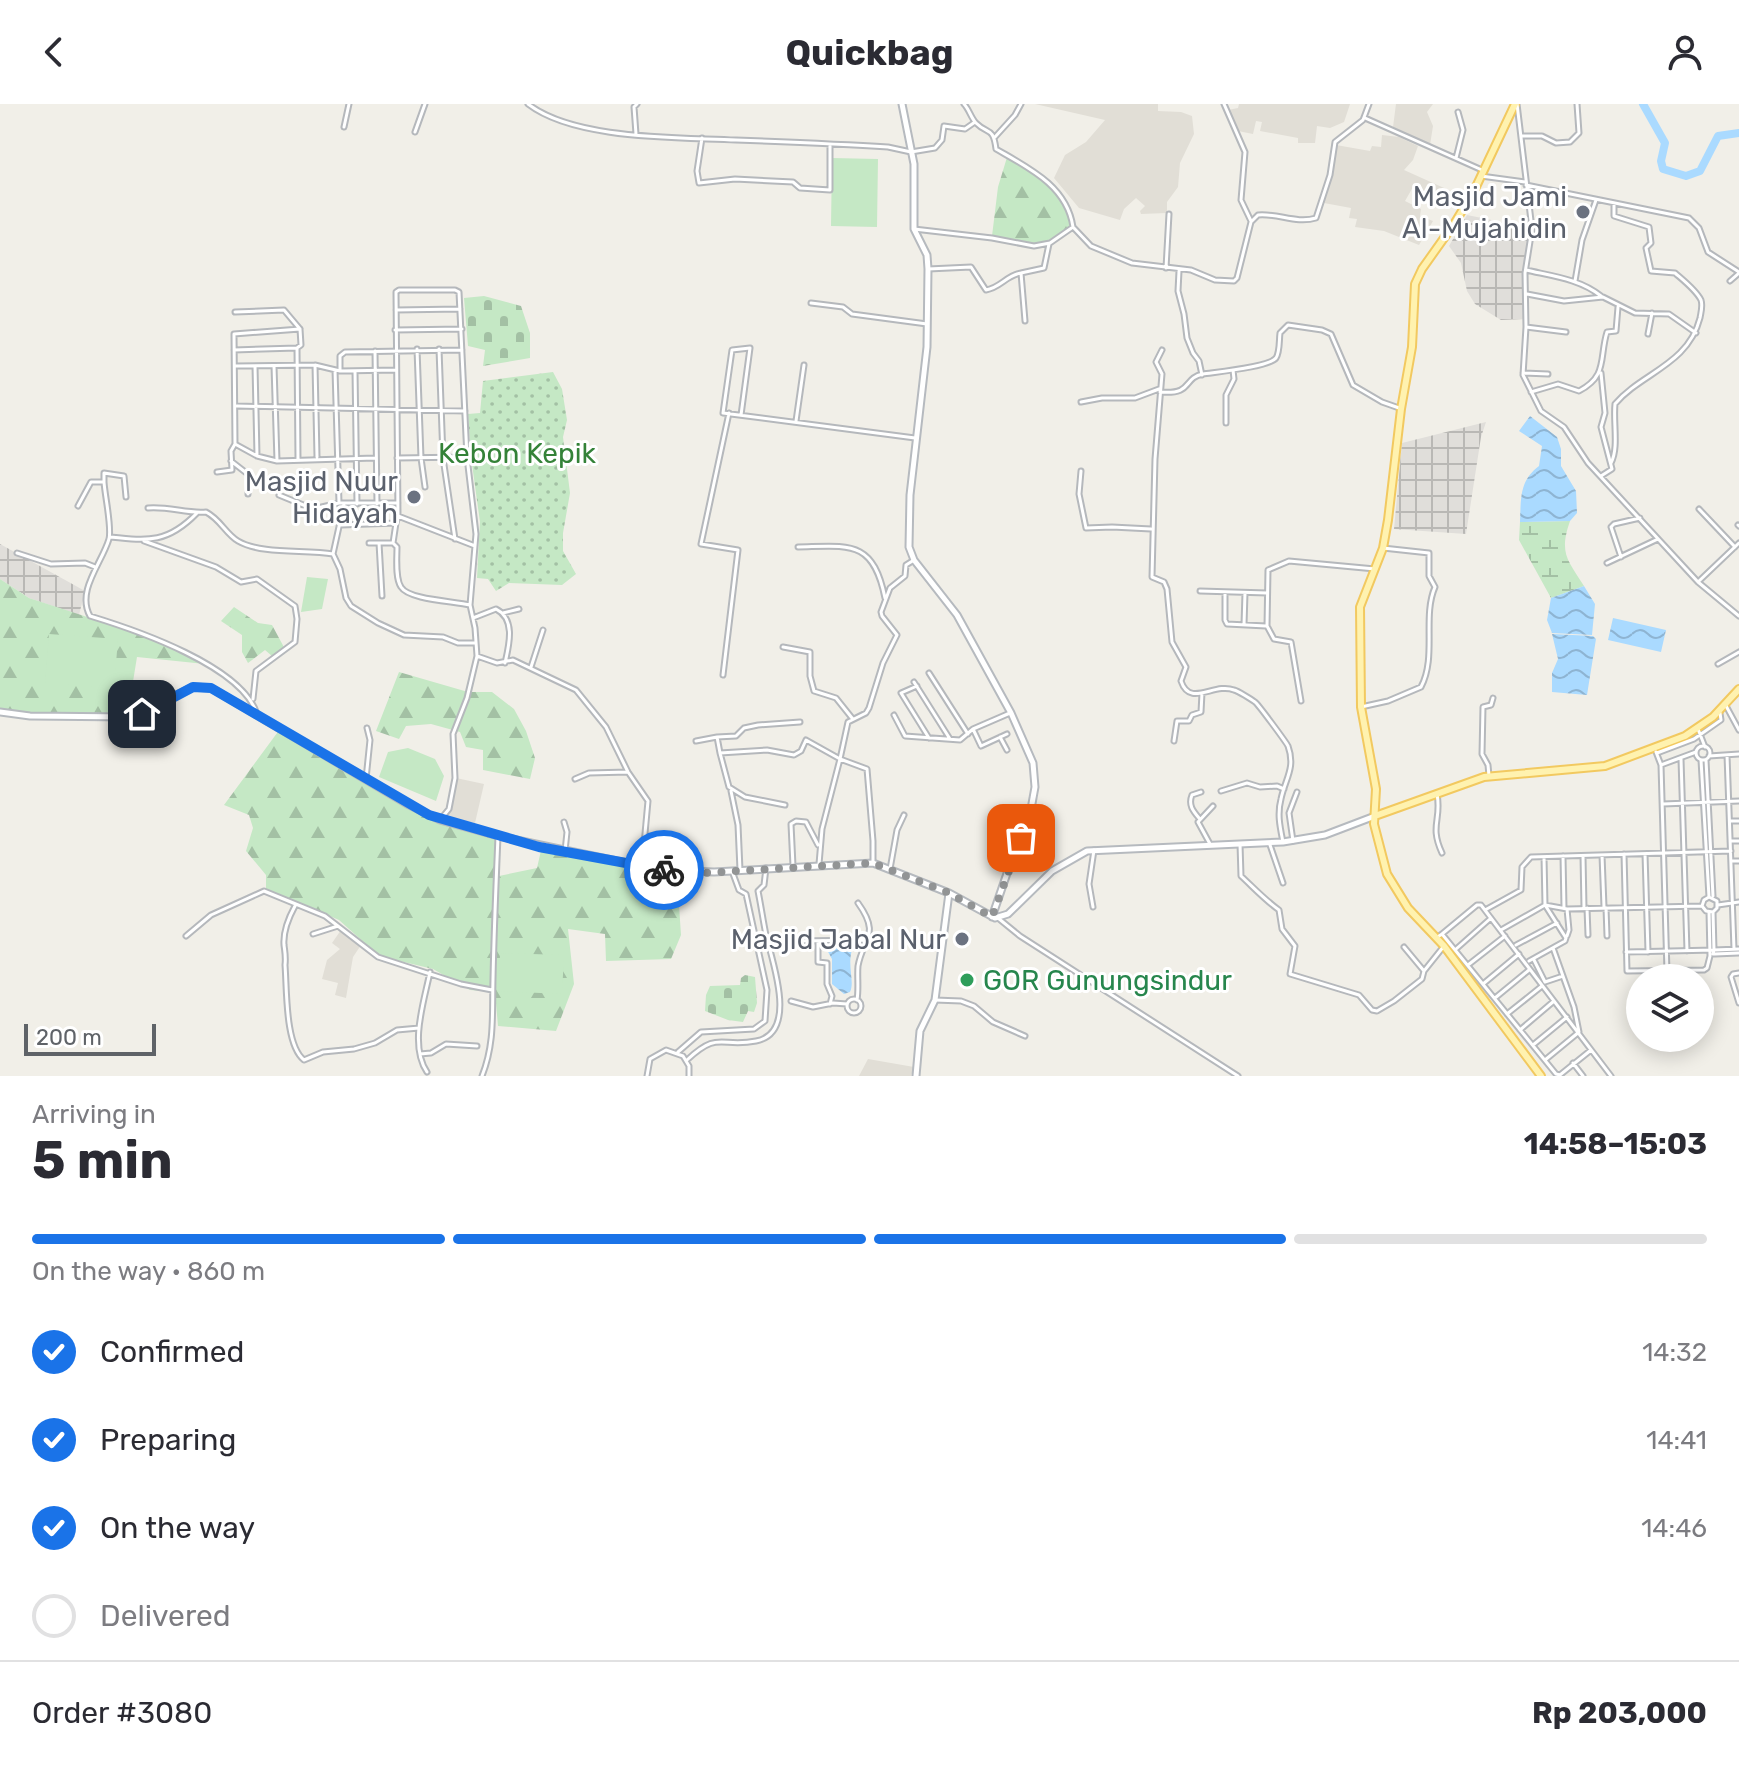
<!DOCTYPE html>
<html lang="en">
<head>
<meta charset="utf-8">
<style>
	:root { --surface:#fff; --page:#f2f2f3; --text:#2b2b33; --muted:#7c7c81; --line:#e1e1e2; --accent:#1a73e8 }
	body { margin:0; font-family:Rubik,sans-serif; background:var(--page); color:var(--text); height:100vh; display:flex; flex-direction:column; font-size:30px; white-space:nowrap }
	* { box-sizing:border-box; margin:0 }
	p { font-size:26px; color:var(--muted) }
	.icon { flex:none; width:44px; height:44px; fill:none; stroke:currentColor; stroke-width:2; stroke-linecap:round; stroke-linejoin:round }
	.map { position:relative; height:972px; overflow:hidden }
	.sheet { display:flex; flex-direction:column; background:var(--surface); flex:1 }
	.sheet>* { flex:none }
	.buttons { position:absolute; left:1626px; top:860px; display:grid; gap:16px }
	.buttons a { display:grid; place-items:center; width:88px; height:88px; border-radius:50%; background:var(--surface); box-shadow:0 4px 20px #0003; font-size:40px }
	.scale { position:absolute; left:24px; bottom:20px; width:132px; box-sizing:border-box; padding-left:8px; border:4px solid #5f6368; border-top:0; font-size:22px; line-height:28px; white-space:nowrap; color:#5f6368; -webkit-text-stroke:6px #fff; paint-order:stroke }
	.pin { position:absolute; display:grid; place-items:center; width:68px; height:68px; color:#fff; margin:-34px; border-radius:16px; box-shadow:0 4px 12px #0006 }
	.courier { position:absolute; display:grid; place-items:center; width:80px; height:80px; margin:-40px; border:6px solid #1a73e8; border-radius:50%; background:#fff; color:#222; box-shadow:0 2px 10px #0007 }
	.headline em { font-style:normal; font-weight:700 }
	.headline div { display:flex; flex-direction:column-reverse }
	.headline { display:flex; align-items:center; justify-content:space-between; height:136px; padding:0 32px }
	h1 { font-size:52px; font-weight:700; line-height:60px }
	.bar { display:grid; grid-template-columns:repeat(4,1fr); gap:12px 8px; align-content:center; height:96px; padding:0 32px }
	.bar i { height:10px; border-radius:6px; background:var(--line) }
	.bar .on { background:var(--accent) }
	.bar p { grid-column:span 4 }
	.line { display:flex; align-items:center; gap:20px; padding:0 32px; border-top:2px solid var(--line) }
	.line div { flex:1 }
	ol { padding:0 32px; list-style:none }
	li { display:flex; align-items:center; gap:24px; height:88px }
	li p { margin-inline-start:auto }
	li .icon { padding:8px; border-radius:50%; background:var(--accent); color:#fff; stroke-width:4 }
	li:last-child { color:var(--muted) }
	li i { width:44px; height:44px; border:4px solid var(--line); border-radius:50% }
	header { display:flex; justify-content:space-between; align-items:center; height:104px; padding:0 32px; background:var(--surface); font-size:36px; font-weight:700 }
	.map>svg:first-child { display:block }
	.industrial { fill:url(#industrial-grid) }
	.education { fill:#e1ded6 }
	.grass { fill:url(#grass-dots) }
	.forest { fill:url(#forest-firs) }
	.wetland { fill:url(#wetland-marsh) }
	.cemetery { fill:url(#cemetery-stones) }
	.garden { fill:#c5e8c5 }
	.water { fill:url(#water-waves) }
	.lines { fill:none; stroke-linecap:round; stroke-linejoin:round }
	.river { stroke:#aadaff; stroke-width:8 }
	.street-casing { stroke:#b5b8bc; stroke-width:7 }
	.secondary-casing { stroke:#b6babf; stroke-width:9 }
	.primary-casing { stroke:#f2c960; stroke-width:10 }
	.street { stroke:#fff; stroke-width:3 }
	.secondary { stroke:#fff; stroke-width:5 }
	.primary { stroke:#fff2af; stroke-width:6 }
	.done { stroke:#929495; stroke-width:8; stroke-dasharray:0 14.4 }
	.route { stroke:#1a73e8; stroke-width:10 }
	.worship-dot { fill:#6b7280; stroke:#fff; stroke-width:3 }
	.leisure-dot { fill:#2e9e5b; stroke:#fff; stroke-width:3 }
	.labels { text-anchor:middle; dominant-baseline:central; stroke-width:6; stroke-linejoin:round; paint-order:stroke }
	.worship-label { font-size:28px; fill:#5b616d; stroke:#fff; text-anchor:end }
	.park-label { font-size:28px; fill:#348238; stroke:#fff }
	.leisure-label { font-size:28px; fill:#27864d; stroke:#fff; text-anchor:start }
</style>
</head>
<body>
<header><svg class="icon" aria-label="back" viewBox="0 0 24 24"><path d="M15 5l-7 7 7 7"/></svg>Quickbag<svg class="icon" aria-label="person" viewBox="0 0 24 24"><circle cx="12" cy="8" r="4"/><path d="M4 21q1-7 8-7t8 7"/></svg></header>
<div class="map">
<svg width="1739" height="972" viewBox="0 0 1739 972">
	<defs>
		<pattern id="industrial-grid" width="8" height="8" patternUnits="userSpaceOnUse" patternTransform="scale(2)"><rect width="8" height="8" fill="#e0deda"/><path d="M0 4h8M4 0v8" fill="none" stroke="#b9b8b5"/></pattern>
		<pattern id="grass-dots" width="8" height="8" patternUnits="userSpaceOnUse" patternTransform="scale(2)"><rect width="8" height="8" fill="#c5e8c5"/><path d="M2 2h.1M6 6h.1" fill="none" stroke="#a3c0a4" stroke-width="1.8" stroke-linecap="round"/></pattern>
		<pattern id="forest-firs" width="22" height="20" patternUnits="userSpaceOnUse" patternTransform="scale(2)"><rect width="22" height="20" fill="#c5e8c5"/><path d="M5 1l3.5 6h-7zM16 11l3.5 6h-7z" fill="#a3c0a4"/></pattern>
		<pattern id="wetland-marsh" width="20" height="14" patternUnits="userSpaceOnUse" patternTransform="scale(2)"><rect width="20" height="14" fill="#c5e8c5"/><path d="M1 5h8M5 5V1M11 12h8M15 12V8" fill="none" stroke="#a3c0a4"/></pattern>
		<pattern id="cemetery-stones" width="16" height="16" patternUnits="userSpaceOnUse" patternTransform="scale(2)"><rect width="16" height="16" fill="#c5e8c5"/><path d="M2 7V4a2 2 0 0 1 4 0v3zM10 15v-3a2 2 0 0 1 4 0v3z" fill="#a3c0a4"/></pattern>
		<pattern id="water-waves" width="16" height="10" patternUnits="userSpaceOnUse" patternTransform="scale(2)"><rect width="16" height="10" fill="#aadaff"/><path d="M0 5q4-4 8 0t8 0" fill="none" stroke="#8eb4d2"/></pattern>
	</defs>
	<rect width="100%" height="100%" fill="#f1efe8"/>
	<path class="industrial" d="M1467,111L1531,124L1523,178L1524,215L1501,216L1475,200L1467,187L1461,159L1449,142Z
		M1486,318L1481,333L1466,430L1394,425L1402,339Z
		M0,440L85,487L79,511L29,494L0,475Z"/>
	<path class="education" d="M1035,0H1158V7L1181,8L1192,12L1194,30L1180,59L1178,83L1167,98V109L1141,110L1140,107L1145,102L1136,94L1124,105L1120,116L1079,104L1054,74L1065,51L1086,38L1105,16Z
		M1239,0H1350L1344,18L1330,24L1317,22L1315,39H1298V34L1260,27L1262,18L1256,17L1253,30L1238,27L1228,6L1238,4Z
		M1396,0H1433L1427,8L1433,22L1430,41L1393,23Z
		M1382,31L1399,33L1418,42L1413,56L1404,66L1453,88L1447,96L1413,83L1405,97L1421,105L1420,112L1433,117L1419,141L1384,127L1355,123L1357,115L1349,114L1351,104L1324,99L1336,41L1370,47L1372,42L1381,43Z
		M456,674L484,680L475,719L447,713Z
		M341,826L361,841L353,853L346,894L335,891L338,879L322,875L327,856L340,845L332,839Z
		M868,955L914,963L911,972H859Z"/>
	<path class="grass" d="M553,268L562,285L567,316L563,333L570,389L563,429V447L576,470L562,481L509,479L496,487L488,475L477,474L480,418L471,353L468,310L480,309L483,277Z"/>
	<path class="forest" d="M1008,50C1041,69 1064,80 1073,119C1052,150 1023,140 992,132L998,83Z
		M0,475L29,494L121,524L172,543L205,560L137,553L130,596L171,600L144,612L111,617L0,607Z
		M234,503L258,519L272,521L286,547L272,552L265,546L248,559L242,548V531L221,517Z
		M399,568L468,588H492L514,605L526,627L535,654L530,675L483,666V646L466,643L460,628L431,620L406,622L399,635L376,627Z
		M280,625L436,714L500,732L499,772L537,764L542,742L677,771L681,831L671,855L606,857L605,830L568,825L574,880L556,927L498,922L495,888L470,886L433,865L379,852L339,816L266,785V771L246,747L253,724L249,711L224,701Z"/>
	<path class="wetland" d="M1570,417C1559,449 1567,455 1584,482L1551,494L1519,436L1520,418Z"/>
	<path class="cemetery" d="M484,192L521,202L530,229V254L483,262L485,246L468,242L464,194Z
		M745,871L755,873L757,899L754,908L748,907L743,918L728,916L705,907L706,891L710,882L740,881L741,874Z"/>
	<path class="garden" d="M832,54L878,55L877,123L831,122Z
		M307,473L328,475L322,505L301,508Z
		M49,530L118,535L114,584L45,578Z
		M408,644L435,655L444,672L436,697L379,673L388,648Z
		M500,849L564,851L562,890L499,887Z"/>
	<path class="water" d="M1530,312L1557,333L1561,345V362L1576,387L1577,409L1570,417L1520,418C1521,395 1519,377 1539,362L1542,342L1519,327Z
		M1584,482L1595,500L1592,531L1552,529L1547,516L1551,494Z
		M1613,514L1666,526L1661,548L1608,536Z
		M1552,530L1593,532L1596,535L1587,591L1552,588V569L1558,555Z
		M846,839L852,846C847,862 855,878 850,888L844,890L832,880V855L827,846L830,841Z"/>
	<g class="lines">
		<path class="river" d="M1643,0L1665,39L1661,57L1663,65L1686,72L1700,67L1718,32L1739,29"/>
		<defs>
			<path id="street" d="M528,0C575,36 677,33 736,36C787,38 837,40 888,43L911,48L935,44L942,36L944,22L965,25L975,18
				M964,0C969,5 971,14 976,19C988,31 993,22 996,45C1029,64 1067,82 1073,123
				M1224,0L1245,48L1241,96L1251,117
				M1517,0L1532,125L1525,169L1526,223L1523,271L1541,307L1564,323L1588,359L1698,478L1739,512
				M1365,14L1482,66
				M344,23L349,0
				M415,28L425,0
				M636,30L634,3L637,0
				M1521,32H1542L1556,39L1570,38L1579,29L1577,0
				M995,33L1015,11L1021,0
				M702,34L697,67L699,79L735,75L793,78L800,84L830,86V42
				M1456,54L1463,26L1458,8
				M1481,72L1525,78
				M1526,81L1689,114L1699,124L1708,148L1739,168
				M914,125L992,134L1034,142L1050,139L1073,123L1091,142L1132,159L1191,166L1215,176L1234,177L1237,174L1251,118L1258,111C1278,109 1296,120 1316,114L1330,71L1335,38L1363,16L1369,0
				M1166,164L1169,110
				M928,165L971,163L986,186C1000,184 1007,171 1021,169L1025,217
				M1526,166C1552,172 1580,175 1601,192
				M1179,167L1178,187L1184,210L1187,234L1193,249L1199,257L1202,271
				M1021,169L1044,164L1049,140
				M1575,177L1582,136L1596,96
				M1730,177L1739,169
				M1527,190L1564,197L1603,193L1635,209L1669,210L1696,229
				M811,199L843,203L852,210L927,220
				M396,206L460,205
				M235,208L284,206L300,225
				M1526,223L1566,228
				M395,226L462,225
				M1648,230L1652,209
				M417,245L421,354L425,383
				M439,245L443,354L455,435
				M234,246L297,244L298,356
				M1162,246L1156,258L1162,270L1155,355L1152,473L1164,478L1167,485L1172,538L1186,563L1181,577C1190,604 1214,578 1234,586C1238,587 1251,595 1255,598C1258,600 1286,638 1288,642C1296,664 1285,675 1281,695C1277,710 1280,723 1283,738
				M375,247L377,400
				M315,261L317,353
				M235,262L315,261L340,267L396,266
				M255,262L257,352
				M274,262L277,357
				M335,266L339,399H398
				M340,267V252L345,248L462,246
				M355,267L357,400
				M1523,269L1548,270
				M1601,269L1605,309L1601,323L1612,365L1601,372
				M1160,288C1194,291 1182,274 1203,270C1216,268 1269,263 1276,254C1280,248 1279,236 1280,229L1288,221L1322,226L1331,230L1353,281L1382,298L1399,304
				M1531,288L1558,280L1579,287C1608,272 1599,254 1607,228L1616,227L1618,203
				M1081,298L1102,294H1135L1159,285
				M237,302L465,307
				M741,311L750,244L732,246L723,309L915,334
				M796,317L804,261
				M1226,319V291L1234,275L1233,266
				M235,340L257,352L277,357L375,354
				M397,354L466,353
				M231,357L249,371L248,390
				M1611,359C1619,344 1613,318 1615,300C1641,269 1688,261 1700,214C1701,208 1703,202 1701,196C1696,186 1683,176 1675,169L1651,167L1646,144L1651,139L1649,123L1614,112V99
				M1081,367L1079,390L1086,424L1112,423L1151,425
				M217,368L232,366L231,347L235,340L234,230L300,225L301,241L297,244
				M104,378V369L124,372L126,393
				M279,391L313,405L339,399
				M344,400L333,450L340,465L346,494L351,502L378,519L404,531L443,533L458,539H475
				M78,402L91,378H104C105,393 112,423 109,435C102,459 76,487 90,512C136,526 242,562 257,610
				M148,404C168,402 188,410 206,408C220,415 226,430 238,437C262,451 306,445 333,450
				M1699,405L1735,443
				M398,412L475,442
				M341,421L396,419L398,412L396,188L399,186H455L459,188L467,353L476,430L470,501L475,524L477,552L467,594L453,630L455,674L449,705L440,716
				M1738,421L1739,422
				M110,433C149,437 168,439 197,409
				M144,437L216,463L241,478L257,475L295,502L297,515L295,538L256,567L253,595
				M369,439H393L397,443C397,454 395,474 401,483C409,496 454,497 470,501
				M379,439L382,492
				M393,439L396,419
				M798,443C849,442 873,435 885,494
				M17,449L51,460L85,459L95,463
				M1621,453L1611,423L1614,420L1640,414
				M1607,459L1658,435
				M1698,478L1739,439
				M1200,487L1267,489
				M1225,488V516L1227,520L1266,522
				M503,509L519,505
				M473,514L496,505C516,515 509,541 505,559
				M1244,521L1245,489
				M783,543L810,548V572L814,587L836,594L852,614
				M477,552L497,559L513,556L576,586L606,623L628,668L648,697L642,762
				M1718,560L1739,548
				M531,563L543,526
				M929,569L968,630
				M723,571L738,446L701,440L729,309
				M914,578L950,635
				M917,582L901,589L929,634
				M1301,597L1291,538L1274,535L1267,522L1268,466L1289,457L1375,465
				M1725,600L1739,626
				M1361,603L1388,597L1421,583C1437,553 1422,513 1435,483L1429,472V449L1383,444
				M894,611L905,632L960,636L973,625L1010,609
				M973,625L981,642L1007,630
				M1698,625L1705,643
				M717,633L736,632L744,624L758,621L800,618
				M1000,633L1007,646
				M696,637L717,633L720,649L767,646L794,651L801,647L806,636L840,655L822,725L819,760
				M1174,637L1177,617H1189L1192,611L1201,608L1202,589
				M1696 649a7 7 0 1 1 14 0a7 7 0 1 1-14 0Z
				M1656,648L1661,661
				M720,649L729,683L745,693L785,701
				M1657,649L1694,635L1721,616L1720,609
				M1727,651L1734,845
				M1709,652L1739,650
				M1681,655L1687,847
				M1701,656L1709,793L1704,796L1702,802L1706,807L1713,808L1717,804V797L1709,793
				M1706,656L1713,792
				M1489,672L1488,661L1482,650L1483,603L1491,601L1493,594
				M366,675L370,636L367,624
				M575,675L589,669L628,668
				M731,687L738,721L740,766
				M1221,687L1247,679L1260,683L1277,682L1284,685
				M1437,690C1442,716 1429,721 1442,749
				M1663,700L1739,697
				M1199,714C1193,707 1188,701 1192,691L1201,688
				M1730,717H1739
				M564,718L567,728L565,747
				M1293,737L1289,709L1297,688
				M1730,737H1739
				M1210,740L1198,718L1213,702
				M1240,740L1241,772C1253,783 1265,796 1279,806L1282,825L1295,842L1290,870L1359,891L1372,906L1377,907L1394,897L1422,875L1424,867L1444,842
				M1270,741L1283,779
				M1624,750L1627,867L1704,866L1707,864L1710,852
				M1645,750L1648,848
				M1602,751L1604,803
				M1563,752L1564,804
				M1583,752L1584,804
				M1731,757H1739
				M873,759V737L867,665L840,655L848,618L866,609L869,604L883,559L897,531L882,512L881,508L890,484L905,472L906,461L914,456
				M793,762L791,720L796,717L806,718L818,741
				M890,765L897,726L904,711
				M1718,801L1739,798
				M295,802C289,813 283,828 284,841C285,849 286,853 285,861C287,886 285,941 304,956L323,948L354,945L375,939L397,926L419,924
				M1093,803L1089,780L1094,746
				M1587,804L1588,831
				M1606,804L1607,832
				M1567,805L1569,826L1567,832
				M1485,806L1521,786L1522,763L1531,753L1731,747
				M1709,808L1710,852
				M1713,808L1714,846L1739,845
				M998,814L1020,832L1238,972
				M1501,826L1545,801L1567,805L1702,802
				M313,830L338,822
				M1442,830L1477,801H1481L1611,972
				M186,832L211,811L264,787L325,812L378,853L461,880L492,886
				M1436,834L1442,830L1556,970L1560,971L1591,946
				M818,837V858L827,859V880L832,892L830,900
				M1516,841L1557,819
				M794,842L797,837L868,836
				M1404,843L1424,867
				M1455,846L1491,814
				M1626,848L1714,846L1713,850
				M1715,850L1739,849
				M1534,856L1545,878L1563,872
				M1529,857L1565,837L1566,834L1545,801L1544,753
				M1468,861L1505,832
				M1667,868L1661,661L1696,648
				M1739,869L1733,870L1731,873L1739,899
				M1483,880L1519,850
				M1495,894L1529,866
				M847 902a7 7 0 1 1 14 0a7 7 0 1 1-14 0Z
				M857,896C859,884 857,873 858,862C863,834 881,831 858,799
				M935,896L961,897L974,902L993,918L1025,932
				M791,897L813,903L833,899L847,900
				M1507,910L1542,882
				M1520,926L1554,897
				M1533,941L1567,913
				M678,948L701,928L754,925L765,917L767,886L746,790L739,786L732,767
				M420,950L431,949L446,940L477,942
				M687,956C719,926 720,944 756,937C799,929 772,857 766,831C763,816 761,802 758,787L764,781L766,764
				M1545,956L1579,928L1574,903L1553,844
				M1573,959L1583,972
				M427,968C409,941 424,898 430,868
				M482,972C495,939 492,910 493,875C494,827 496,780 498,732
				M647,972L650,955L666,946L683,952L689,962V972"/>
			<path id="secondary" d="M902,0L914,60V125L927,151L928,165L927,243L910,391L909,443L914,456L957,511L1011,609L1033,659L1035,683L1029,716L1013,752L992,813
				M0,608L30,612L131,613L193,583L211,584L407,700L440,716L498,732L660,766L714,768L873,759L949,789L995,814L1008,810L1052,767L1087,747L1283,738L1325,731L1375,712
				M916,972L920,927L935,896L949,789"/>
			<path id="primary" d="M1515,0L1474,87L1454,120L1422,165L1415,180L1412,243L1401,305L1388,416L1383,444L1360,503L1361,603L1376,685L1374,720L1387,770L1408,804L1444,842L1541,972
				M1375,712L1484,673L1605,662L1685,632L1713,613L1739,585"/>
		</defs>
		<use href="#street" class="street-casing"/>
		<use href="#secondary" class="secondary-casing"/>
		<use href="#primary" class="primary-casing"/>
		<use href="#street" class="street"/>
		<use href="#secondary" class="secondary"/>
		<use href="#primary" class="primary"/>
	</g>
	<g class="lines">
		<path class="done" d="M664,766L703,769L873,759L949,789L992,813L1021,734"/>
		<path class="route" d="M142,610L193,583L211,584L429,711L539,743L664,766"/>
	</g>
	<g class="worship-dot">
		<circle cx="1583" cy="108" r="8"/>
		<circle cx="414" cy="393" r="8"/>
		<circle cx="962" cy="835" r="8"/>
	</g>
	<circle class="leisure-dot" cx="967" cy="876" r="8"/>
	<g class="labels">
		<g class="worship-label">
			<text x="1567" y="92">Masjid Jami<tspan x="1567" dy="32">Al-Mujahidin</tspan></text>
			<text x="398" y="377">Masjid Nuur<tspan x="398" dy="32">Hidayah</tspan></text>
			<text x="946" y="835">Masjid Jabal Nur</text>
		</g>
		<g class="park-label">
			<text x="517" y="349">Kebon Kepik</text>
		</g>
		<g class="leisure-label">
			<text x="983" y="876">GOR Gunungsindur</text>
		</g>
	</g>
</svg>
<div class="buttons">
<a><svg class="icon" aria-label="layers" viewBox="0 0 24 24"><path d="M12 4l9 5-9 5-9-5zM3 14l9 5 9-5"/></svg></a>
</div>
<div class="scale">200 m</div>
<div class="pin" style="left:1021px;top:734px;background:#ea580c"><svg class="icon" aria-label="bag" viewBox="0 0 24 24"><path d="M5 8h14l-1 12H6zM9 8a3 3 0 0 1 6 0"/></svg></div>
<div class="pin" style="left:142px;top:610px;background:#1f2937"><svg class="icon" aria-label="home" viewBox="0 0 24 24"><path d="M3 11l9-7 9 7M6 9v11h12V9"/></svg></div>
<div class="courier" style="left:664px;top:766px"><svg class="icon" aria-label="bike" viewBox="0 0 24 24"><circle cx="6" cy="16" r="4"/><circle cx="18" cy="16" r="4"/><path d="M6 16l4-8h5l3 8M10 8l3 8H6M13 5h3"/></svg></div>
</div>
<section class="sheet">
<div class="headline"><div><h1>5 min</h1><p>Arriving in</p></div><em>14:58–15:03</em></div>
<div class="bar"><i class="on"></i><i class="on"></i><i class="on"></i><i></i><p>On the way · 860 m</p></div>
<ol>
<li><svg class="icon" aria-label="check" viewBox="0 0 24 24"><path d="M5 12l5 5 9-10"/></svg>Confirmed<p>14:32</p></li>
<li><svg class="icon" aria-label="check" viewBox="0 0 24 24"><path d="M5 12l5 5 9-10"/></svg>Preparing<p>14:41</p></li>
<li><svg class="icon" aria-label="check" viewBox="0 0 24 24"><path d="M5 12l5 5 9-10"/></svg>On the way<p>14:46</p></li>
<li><i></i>Delivered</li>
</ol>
<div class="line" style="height:104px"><div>Order #3080</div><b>Rp 203,000</b></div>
</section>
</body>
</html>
